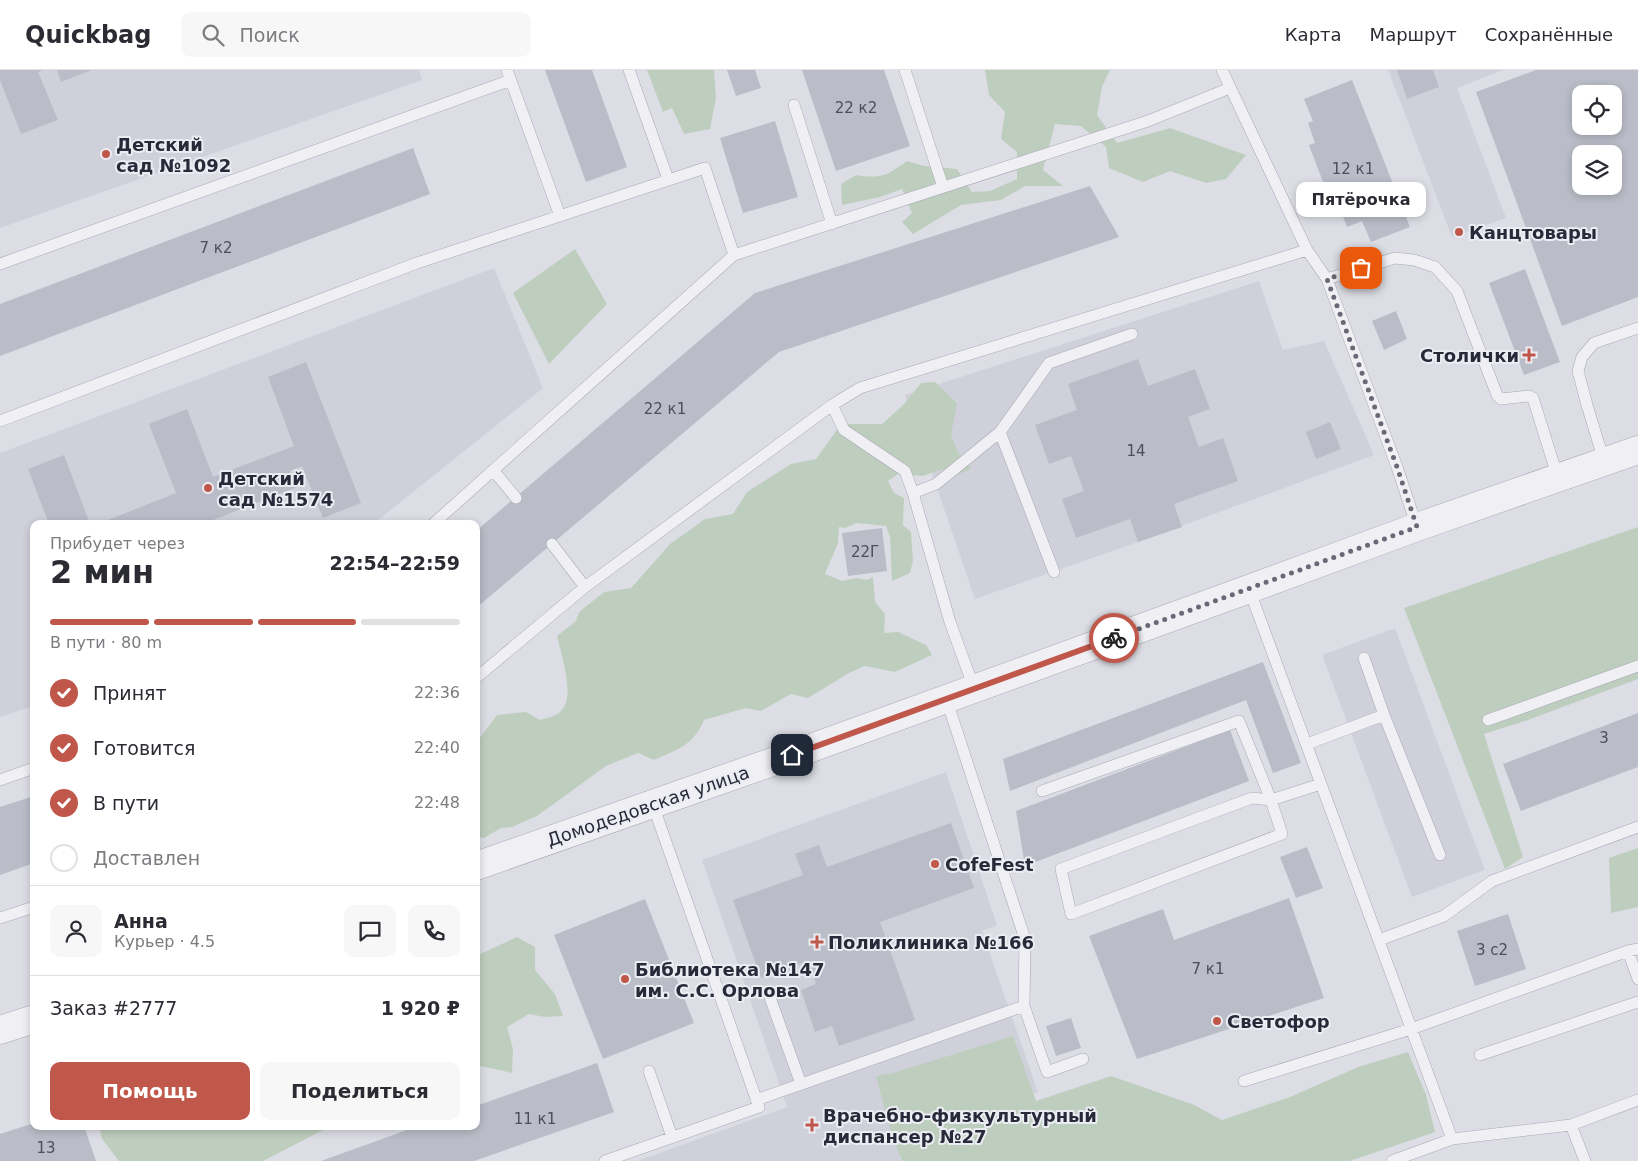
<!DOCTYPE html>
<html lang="ru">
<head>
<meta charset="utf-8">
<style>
	:root { --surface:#fff; --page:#f7f7f7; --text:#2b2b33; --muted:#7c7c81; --line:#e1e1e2; --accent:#c0574b }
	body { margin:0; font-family:"DejaVu Sans",sans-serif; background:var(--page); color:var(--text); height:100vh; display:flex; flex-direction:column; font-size:19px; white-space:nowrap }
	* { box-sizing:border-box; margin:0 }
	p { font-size:16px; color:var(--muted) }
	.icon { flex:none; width:28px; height:28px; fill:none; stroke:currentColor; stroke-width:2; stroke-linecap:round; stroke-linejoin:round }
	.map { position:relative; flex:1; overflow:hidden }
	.drawer { position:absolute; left:30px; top:450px; width:450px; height:610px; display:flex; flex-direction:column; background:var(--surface); border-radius:10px; box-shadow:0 2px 8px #0003 }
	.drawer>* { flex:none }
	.buttons { position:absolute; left:1572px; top:15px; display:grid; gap:10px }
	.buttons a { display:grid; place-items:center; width:50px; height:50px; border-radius:10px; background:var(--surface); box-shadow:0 2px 8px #0003; font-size:25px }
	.pin { position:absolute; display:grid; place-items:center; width:42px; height:42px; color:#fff; margin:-21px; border-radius:10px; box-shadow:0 2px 8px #0006 }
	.courier { position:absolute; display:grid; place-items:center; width:50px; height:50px; margin:-25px; border:4px solid #c0574b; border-radius:50%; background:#fff; color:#222; box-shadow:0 1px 6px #0007 }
	.bubble { position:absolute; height:35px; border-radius:10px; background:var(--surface); box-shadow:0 2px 8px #0003; font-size:16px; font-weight:800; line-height:35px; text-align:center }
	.overview em { font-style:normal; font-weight:800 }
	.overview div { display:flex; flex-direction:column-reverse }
	.overview { display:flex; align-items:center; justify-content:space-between; height:85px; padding:0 20px }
	h1 { font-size:32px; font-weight:800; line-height:38px }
	.bar { display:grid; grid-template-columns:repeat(4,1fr); gap:8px 5px; align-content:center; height:60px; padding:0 20px }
	.bar i { height:6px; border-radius:4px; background:var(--line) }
	.bar .on { background:var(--accent) }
	.bar p { grid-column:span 4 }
	.line { display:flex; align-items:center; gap:12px; padding:0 20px; border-top:1px solid var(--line) }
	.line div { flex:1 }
	.round { display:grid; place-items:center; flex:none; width:52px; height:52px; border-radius:10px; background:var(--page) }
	ol { padding:0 20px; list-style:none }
	li { display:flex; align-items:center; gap:15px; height:55px }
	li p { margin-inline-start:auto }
	li .icon { padding:5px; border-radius:50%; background:var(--accent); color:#fff; stroke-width:4 }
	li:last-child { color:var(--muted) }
	li i { width:28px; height:28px; border:2px solid var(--line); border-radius:50% }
	.cta { display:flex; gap:10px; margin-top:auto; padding:10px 20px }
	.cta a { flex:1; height:58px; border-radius:10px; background:var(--accent); color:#fff; font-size:20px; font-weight:800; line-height:58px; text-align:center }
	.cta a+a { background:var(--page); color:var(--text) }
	header { display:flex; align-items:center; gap:30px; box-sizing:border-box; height:70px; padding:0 25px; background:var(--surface); border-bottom:1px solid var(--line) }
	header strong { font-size:24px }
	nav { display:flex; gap:28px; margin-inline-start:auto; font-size:18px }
	.search { width:350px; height:45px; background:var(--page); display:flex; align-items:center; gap:12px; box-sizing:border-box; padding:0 18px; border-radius:10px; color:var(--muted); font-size:19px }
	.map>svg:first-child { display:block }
	.built { fill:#cfd0da }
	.green { fill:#becebe }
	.building { fill:#babcc7; fill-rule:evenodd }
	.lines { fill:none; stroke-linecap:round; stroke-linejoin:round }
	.service-casing { stroke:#a7a8b2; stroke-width:12 }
	.tertiary-casing { stroke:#a7a8b2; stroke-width:29 }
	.service { stroke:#efeff4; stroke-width:11 }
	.tertiary { stroke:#efeff4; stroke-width:28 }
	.done { stroke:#676976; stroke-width:5; stroke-dasharray:0 9 }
	.route { stroke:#c0574b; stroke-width:6 }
	.poi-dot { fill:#c0574b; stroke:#ecedf3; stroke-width:2 }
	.labels { text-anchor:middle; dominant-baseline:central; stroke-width:4; stroke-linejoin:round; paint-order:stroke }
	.number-label { font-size:15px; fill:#4c4e5d }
	.poi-label { font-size:18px; font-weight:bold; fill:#282a3a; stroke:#ecedf3; text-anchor:start }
	.street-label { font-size:18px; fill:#282a3a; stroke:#ecedf3 }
</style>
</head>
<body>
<header>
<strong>Quickbag</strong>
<div class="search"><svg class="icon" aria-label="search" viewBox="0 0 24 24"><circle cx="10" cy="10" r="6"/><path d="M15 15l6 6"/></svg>Поиск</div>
<nav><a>Карта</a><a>Маршрут</a><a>Сохранённые</a></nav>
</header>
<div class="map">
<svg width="1638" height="1091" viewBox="0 0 1638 1091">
	<rect width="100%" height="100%" fill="#dddee5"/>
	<path class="built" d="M0,0H419L422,10L0,158Z
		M1388,0H1503L1457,18L1506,148L1452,167Z
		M494,198L543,318L373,454H34V636L0,647V383Z
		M1259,211L1283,280L1324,271L1374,385L1138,472L975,529L905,325Z
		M1395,558L1485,800L1412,827L1322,585Z
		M946,702L997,855L982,861L1038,1022L895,1073L901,1091H637L787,1037L702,790Z"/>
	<path class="green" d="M647,0H714L716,28L710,59L684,64L672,38L663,42Z
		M985,0H1110L1102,17L1097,45L1117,73L1170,58L1246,85L1226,109L1206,113L1170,101L1143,112L1109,98L1106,77L1081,56L1055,54L1043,100L1063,116H1025L1001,130L961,135L913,164L902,152L912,143L902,119L880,127L842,135L841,114L856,105C880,109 887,106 907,91L924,96L957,99L972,122L990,121L1017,109V82L1001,69L1005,42L989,25Z
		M575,179L607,234L549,294L513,223Z
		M935,312L957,333L951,365L958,382L971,399L956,405L942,399L923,406L898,404L888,411L894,423L904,428L903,455L911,462L913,491L910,503L892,511L890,467L886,456L857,453L845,458L839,457L838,473L825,504L842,511L857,508L867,510L873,507L875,532L885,544L884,563L898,562L926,575L932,585L895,602L865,596L849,603L808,628L791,624L761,641L746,638L704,650C693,676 678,679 654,690L638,683L606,696L537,746L512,757L501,758L484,768L476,766V673L497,645L526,642L540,650C546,648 557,646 561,641C576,626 561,585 557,566L576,551L579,542L604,522L631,518L670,474L705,449L733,444L747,422L791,394L816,389L841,354H882L904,334L921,313Z
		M1638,457V609L1525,651L1484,664L1523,787L1505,799L1404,538Z
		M1638,778V837L1611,843L1609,788Z
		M517,867L535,877V900L555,924L563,946L545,947L529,944L507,957L513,979L512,1003L476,995V886Z
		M1013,966L1036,1031L1111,1006L1194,1035L1222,1050L1290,1027L1358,997L1408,982L1426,1025L1435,1062L1350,1091H902L894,1073L876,1006L893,1003Z
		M99,1056H368L327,1058L263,1091H119L102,1069Z"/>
	<path class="building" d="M0,0H43L38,2L58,50L21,64L0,10Z
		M57,0H92L61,12Z
		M545,0H592L627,97L586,112Z
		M727,0H755L761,18L736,26Z
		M802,0H884L910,76L836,101Z
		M1397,0H1433L1439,17L1407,29Z
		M1536,0H1638V227L1562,256L1476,22ZM1581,24H1614V56H1581ZM1581,84H1614V116H1581Z
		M1352,10L1410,157L1371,172L1362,151L1347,157L1334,123L1328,125L1309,75L1315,73L1308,53L1313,51L1304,29Z
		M775,51L798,127L743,143L720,68Z
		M413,78L430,124L0,286V234Z
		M1090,116L1119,167L779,282L476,538V461L755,223Z
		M1525,199L1560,292L1524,305L1489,213Z
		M1396,241L1407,269L1384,280L1372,251Z
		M1138,289L1148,316L1195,299L1210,339L1188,347L1199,377L1223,368L1238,411L1174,434L1182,457L1138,472L1130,449L1076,468L1062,429L1084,421L1071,386L1049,394L1035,355L1077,340L1068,314Z
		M306,292L361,433L323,448L302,396L290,401L297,417L203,454H98L176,423L149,354L187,339L213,407L294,376L268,307Z
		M1330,352L1341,379L1316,389L1306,362Z
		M64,385L90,454H49L28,399Z
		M882,458L887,501L848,506L842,463Z
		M1263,592L1301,693L1273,703L1246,630L1010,721L1003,689Z
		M1638,643V697L1521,741L1503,694Z
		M1230,660L1249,711L1025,796L1016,741Z
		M34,726V793L0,805V737Z
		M951,753L974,818L880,852L915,950L839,976L832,956L815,962L801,920L816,914L808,891L761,908L733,830L803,805L795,784L819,775L827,797Z
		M1307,777L1323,818L1296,828L1280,787Z
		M1289,828L1324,928L1137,989L1089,866L1163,839L1174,870Z
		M645,829L694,953L603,989L554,865Z
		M1508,844L1526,899L1475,916L1457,861Z
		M1071,948L1081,978L1056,986L1046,956Z
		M597,993L614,1042L474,1091H321L418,1056H476V1036Z
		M34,1053V1056H84L96,1091H0V1064Z"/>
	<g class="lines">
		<defs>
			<path id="service" d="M507,0L560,146
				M629,0L668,109
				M905,0L943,117
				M1222,0L1307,180L1327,209L1397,397L1417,457
				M794,35L832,154
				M0,194L511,10
				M1327,209L1395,188L1414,190L1435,197L1457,221L1497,325L1501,329L1529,326L1533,328L1558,408
				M832,335L844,360L905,401L913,423L950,552L974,618
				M0,351L417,193L705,98L734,185L1148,51L1230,18
				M1000,362L1054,502
				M1604,391L1587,335L1578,301L1582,287L1594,273L1638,258
				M493,400L516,428
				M913,423L936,414L1000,362L1049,293L1132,264
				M433,454L734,185
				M552,474L585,517
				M1249,519L1452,1069L1571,1055L1585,1091
				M476,608L585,517L832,335L860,318L1307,180
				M1384,645L1440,785
				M1488,650L1638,596
				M1307,674L1384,645L1364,588
				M0,710L34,698
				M1042,721L1239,651L1271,730L1321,714
				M1252,728L1271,730L1282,764L1071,844L1061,799Z
				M0,848L34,837
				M1379,870L1444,846L1492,811L1638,757
				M1638,879L1628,881L1638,909
				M768,922L801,1014
				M1024,936L1047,1002L1083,989
				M1480,985L1638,932
				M649,1001L672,1067
				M1244,1011L1411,959L1628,881
				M756,1030L1024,936L1025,869L946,628
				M1571,1055L1638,1030
				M605,1091L759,1037L653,735
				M1392,1091L1452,1069"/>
			<path id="tertiary" d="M476,796L792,685L1249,519L1417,457L1638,380
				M0,960L34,949"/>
		</defs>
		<use href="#service" class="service-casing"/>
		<use href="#tertiary" class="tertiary-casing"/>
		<use href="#service" class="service"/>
		<use href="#tertiary" class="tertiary"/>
	</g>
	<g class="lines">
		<path class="done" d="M1114,568L1417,457L1397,397L1327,209L1361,198"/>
		<path class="route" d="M792,685L1114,568"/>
	</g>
	<g class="poi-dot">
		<circle cx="106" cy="84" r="5"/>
		<circle cx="1459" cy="162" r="5"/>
		<path d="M1526.5 277.5h5v5h5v5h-5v5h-5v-5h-5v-5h5z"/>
		<circle cx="208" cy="418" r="5"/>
		<circle cx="935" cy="794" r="5"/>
		<path d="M814.5 864.5h5v5h5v5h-5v5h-5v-5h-5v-5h5z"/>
		<circle cx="625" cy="909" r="5"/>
		<circle cx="1217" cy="951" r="5"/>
		<path d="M809.5 1047.5h5v5h5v5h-5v5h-5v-5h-5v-5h5z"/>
	</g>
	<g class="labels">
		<g class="number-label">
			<text x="856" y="38">22 к2</text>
			<text x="1353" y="99">12 к1</text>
			<text x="216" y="178">7 к2</text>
			<text x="665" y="339">22 к1</text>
			<text x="1136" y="381">14</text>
			<text x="865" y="482">22Г</text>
			<text x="1604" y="668">3</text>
			<text x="1492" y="880">3 с2</text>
			<text x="1208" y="899">7 к1</text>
			<text x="535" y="1049">11 к1</text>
			<text x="46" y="1078">13</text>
		</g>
		<g class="poi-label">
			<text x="116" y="74">Детский<tspan x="116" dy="21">сад №1092</tspan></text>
			<text x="1469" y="162">Канцтовары</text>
			<text x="1519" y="285" text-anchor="end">Столички</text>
			<text x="218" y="408">Детский<tspan x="218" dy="21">сад №1574</tspan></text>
			<text x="945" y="794">CofeFest</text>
			<text x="828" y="872">Поликлиника №166</text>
			<text x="635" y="899">Библиотека №147<tspan x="635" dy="21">им. С.С. Орлова</tspan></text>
			<text x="1227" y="951">Светофор</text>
			<text x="823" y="1045">Врачебно-физкультурный<tspan x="823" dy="21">диспансер №27</tspan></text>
		</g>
		<g class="street-label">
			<text transform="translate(648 736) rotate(-19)">Домодедовская улица</text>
		</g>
	</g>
</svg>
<div class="buttons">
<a><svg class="icon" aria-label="locate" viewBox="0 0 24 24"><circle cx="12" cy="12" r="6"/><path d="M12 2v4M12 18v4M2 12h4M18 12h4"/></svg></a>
<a><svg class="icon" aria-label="layers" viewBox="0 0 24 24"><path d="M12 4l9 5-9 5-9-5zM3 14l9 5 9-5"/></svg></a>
</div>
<div class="pin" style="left:1361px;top:198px;background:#ea580c"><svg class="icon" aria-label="bag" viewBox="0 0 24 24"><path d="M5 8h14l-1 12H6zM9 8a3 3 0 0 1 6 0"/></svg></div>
<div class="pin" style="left:792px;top:685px;background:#1f2937"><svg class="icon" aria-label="home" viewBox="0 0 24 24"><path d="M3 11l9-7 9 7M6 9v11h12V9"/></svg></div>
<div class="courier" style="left:1114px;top:568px"><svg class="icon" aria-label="bike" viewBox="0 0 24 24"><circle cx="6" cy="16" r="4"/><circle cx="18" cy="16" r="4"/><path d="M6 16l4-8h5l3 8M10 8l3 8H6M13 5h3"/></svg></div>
<div class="bubble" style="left:1296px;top:112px;width:130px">Пятёрочка</div>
<section class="drawer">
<div class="overview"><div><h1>2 мин</h1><p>Прибудет через</p></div><em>22:54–22:59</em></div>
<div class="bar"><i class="on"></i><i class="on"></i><i class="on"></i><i></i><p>В пути · 80 m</p></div>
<ol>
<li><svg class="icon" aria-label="check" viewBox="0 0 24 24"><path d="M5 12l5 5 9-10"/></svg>Принят<p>22:36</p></li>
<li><svg class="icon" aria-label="check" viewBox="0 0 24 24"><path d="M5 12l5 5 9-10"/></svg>Готовится<p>22:40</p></li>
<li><svg class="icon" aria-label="check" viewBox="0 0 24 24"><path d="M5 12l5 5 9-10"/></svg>В пути<p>22:48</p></li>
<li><i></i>Доставлен</li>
</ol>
<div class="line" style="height:90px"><a class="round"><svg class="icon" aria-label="person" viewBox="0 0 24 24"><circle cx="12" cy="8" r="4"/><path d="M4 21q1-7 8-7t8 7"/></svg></a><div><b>Анна</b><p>Курьер · 4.5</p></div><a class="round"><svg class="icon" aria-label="chat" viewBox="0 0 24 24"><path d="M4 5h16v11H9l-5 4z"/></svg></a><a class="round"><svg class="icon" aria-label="phone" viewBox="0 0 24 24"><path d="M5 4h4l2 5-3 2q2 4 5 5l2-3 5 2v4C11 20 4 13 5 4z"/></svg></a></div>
<div class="line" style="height:65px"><div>Заказ #2777</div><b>1 920 ₽</b></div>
<div class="cta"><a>Помощь</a><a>Поделиться</a></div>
</section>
</div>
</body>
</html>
